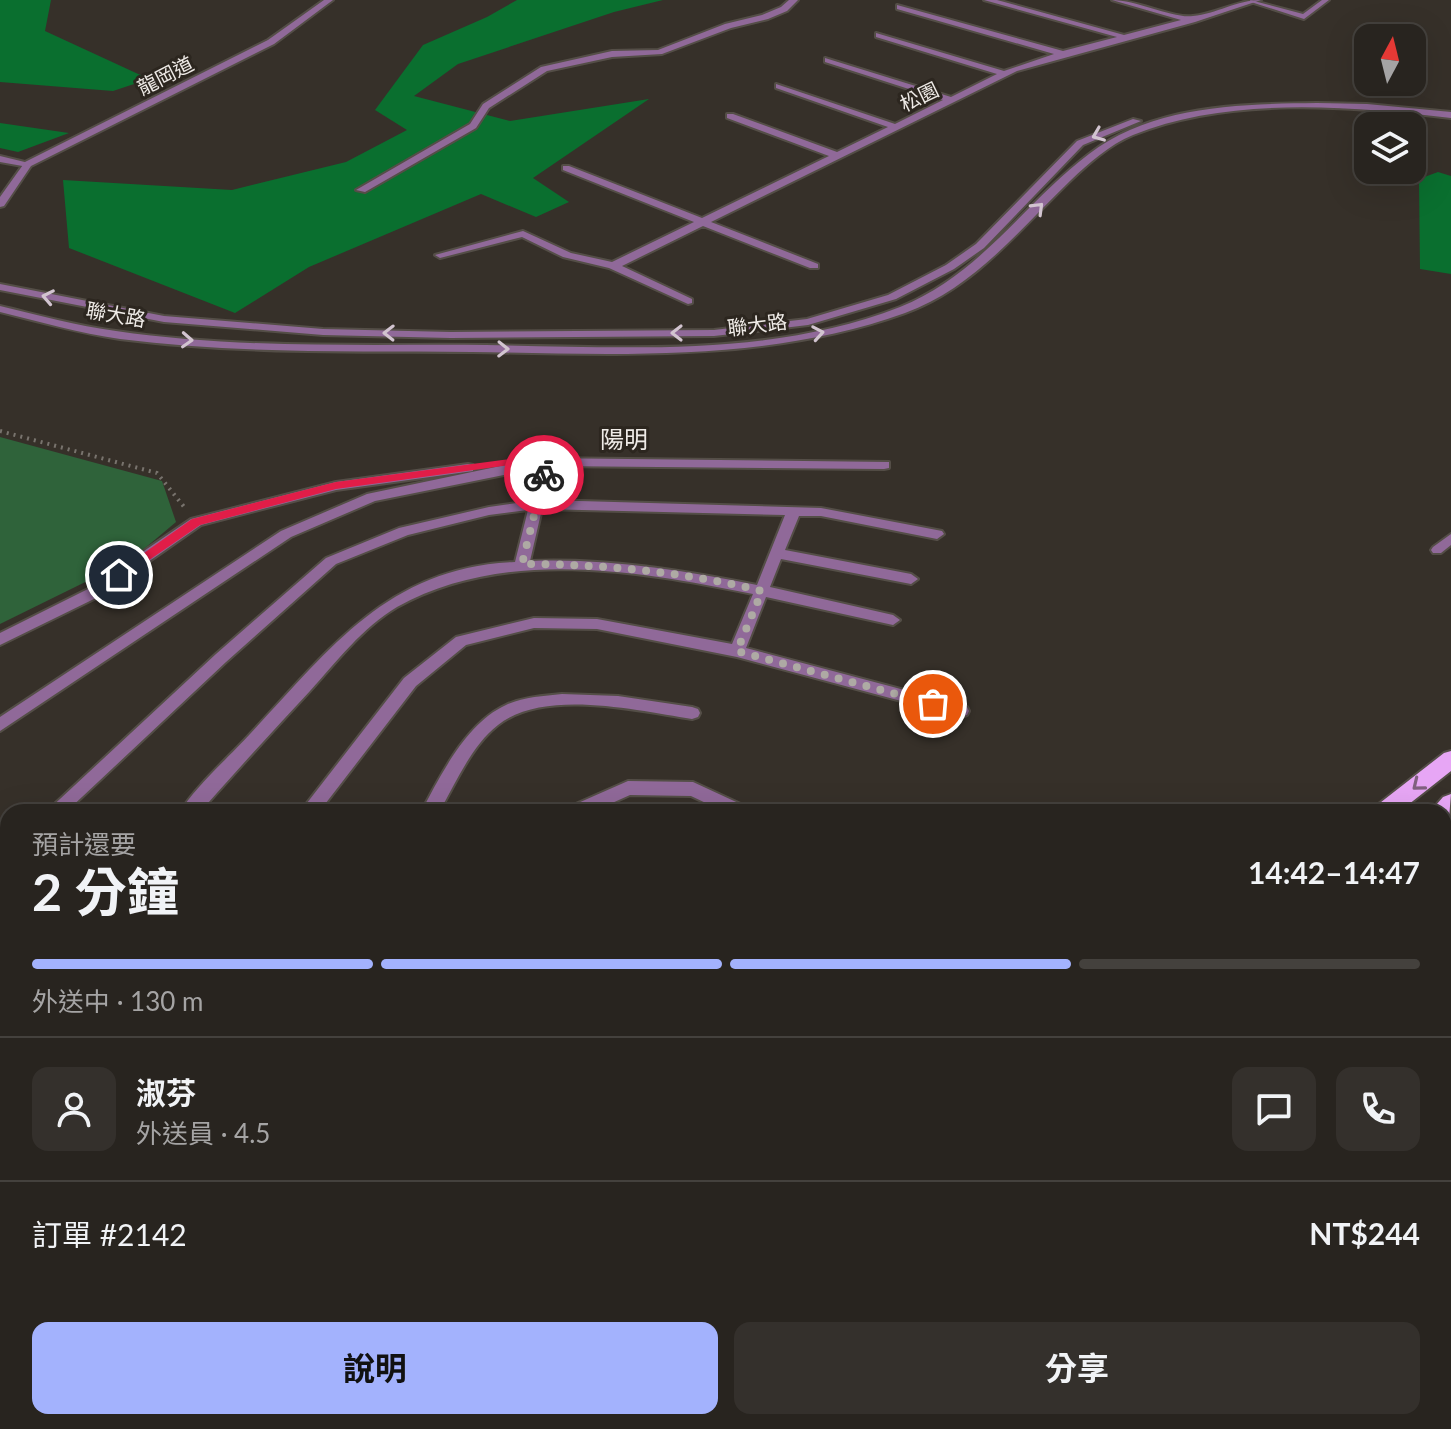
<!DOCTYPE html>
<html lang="zh-TW">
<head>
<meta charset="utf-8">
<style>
	:root { --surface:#28241f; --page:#34302c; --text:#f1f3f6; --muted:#a5a4a4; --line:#44413d; --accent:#a3b2fd }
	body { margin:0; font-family:Lato,"Noto Sans TC",sans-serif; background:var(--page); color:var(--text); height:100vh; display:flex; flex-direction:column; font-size:30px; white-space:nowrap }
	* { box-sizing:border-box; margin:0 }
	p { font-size:26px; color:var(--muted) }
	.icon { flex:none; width:44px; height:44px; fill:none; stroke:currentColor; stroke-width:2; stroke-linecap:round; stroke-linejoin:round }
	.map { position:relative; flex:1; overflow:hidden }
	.panel { position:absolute; left:0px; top:804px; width:1452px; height:626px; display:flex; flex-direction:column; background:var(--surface); border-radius:24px 24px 0 0; box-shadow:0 8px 32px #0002,0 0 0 2px var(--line) }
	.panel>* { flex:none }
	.needle { width:52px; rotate:7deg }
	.controls { position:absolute; left:1354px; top:24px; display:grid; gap:16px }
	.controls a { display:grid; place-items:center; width:72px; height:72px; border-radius:16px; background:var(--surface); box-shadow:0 8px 32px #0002,0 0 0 2px var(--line); font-size:40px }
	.pin { position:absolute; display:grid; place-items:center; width:68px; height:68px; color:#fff; margin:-34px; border:4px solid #fff; border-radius:50%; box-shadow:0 2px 8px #0007 }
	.courier { position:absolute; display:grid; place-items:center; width:80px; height:80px; margin:-40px; border:6px solid #e11d48; border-radius:50%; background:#fff; color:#222; box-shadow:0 2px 10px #0007 }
	.head em { font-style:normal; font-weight:700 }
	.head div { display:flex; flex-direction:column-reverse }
	.head { display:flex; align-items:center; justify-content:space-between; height:136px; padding:0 32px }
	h1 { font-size:52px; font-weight:700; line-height:60px }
	.bar { display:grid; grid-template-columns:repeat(4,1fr); gap:12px 8px; align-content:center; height:96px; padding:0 32px }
	.bar i { height:10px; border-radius:6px; background:var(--line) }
	.bar .on { background:var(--accent) }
	.bar p { grid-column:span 4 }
	.line { display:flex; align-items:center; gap:20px; padding:0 32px; border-top:2px solid var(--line) }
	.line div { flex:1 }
	.round { display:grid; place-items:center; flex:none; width:84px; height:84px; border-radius:16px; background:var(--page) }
	.cta { display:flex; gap:16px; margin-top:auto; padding:16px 32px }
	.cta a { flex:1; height:92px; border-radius:16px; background:var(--accent); color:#111; font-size:32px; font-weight:700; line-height:92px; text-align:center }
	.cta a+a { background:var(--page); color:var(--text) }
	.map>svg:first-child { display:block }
	.green { fill:#2f633a }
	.forest { fill:#0a6f2f }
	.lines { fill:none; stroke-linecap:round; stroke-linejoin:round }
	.service-casing { stroke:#544e47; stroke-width:4 }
	.minor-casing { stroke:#544e47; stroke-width:4 }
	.tertiary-casing { stroke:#544e47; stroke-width:4 }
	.primary-casing { stroke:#544e47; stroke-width:4 }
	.path { stroke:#78736d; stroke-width:4; stroke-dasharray:2 5; stroke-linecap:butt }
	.service { fill:#906999; fill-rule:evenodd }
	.minor { fill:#906999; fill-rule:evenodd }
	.tertiary { fill:#906999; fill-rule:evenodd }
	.primary { fill:#e7a6f5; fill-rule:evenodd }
	.oneway { stroke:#d2c4d0 }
	.oneway2 { stroke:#80607f }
	.route { fill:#e11d48 }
	.done { stroke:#aeaaa4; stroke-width:8; stroke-dasharray:0 14.4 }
	.labels { text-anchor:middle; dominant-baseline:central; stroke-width:6; stroke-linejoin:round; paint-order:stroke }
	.far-street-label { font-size:20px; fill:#efebe7; stroke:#2c261f }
	.street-label { font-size:24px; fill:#efebe7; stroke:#2c261f }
</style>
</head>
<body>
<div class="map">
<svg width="1451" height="1429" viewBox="0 0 1451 1429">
	<rect width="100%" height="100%" fill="#363029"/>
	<path class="green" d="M0,437L162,481L176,522L132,559L0,624Z"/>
	<path class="forest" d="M0,0H51L45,31L149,79L113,91L0,82Z
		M517,0H663L614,12L458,64L414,96L510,121L649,99L533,178L569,202L536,217L481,194L309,267L235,313L69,248L63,180L232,190L346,162L407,130L375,110L423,45L487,17Z
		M0,123L69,133L18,152L0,148Z
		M1438,172L1451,176V274L1420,269L1419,179Z
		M0,1033L8,1041V1422H381V1429H0Z
		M1444,1211L1451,1218V1429H955L964,1422H1444Z"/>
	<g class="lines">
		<defs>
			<path id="service" d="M1250,0L1303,14L1322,0H1329L1304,19L1251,2Z
				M1451,534V545L1441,553H1433L1431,550L1433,547Z"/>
			<path id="minor" d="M789,0H798L787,11L768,19L731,28L662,54L612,57L547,71L489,108L476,128L365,192L356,190L470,124L483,104L541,67L612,51L658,50L725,24L762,15L781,7Z
				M984,0H997L1124,35L1181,20L1112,0C1137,0 1174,19 1193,16C1216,14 1237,0 1261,0L1195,22L1017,71L711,222L818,264V268H810L703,226L622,266L692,299V303L688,304L609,268L563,257L522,237L440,258L435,255L523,231L571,253L612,262L694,222L563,170V166H569L702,218L829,156L727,118V114H733L837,152L888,127L776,88V84L895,124L943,100L825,62V58L951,97L997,74L876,37V33L1004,71L1054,54L897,9V5L1063,51L1117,37Z
				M0,156L33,164L28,167L0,162Z
				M538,458L889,462V468L884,469L552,466L544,500L821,508L942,531L944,534L937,539L821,516H799L785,550L911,574L918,579L911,584L781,559L770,587L893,615L900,620L893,625L766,597L746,648L961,705L967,707L969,711L967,715L961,717L737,657L597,629L534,628L466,645L416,686L319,812H300L404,678L456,637L534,618L597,619L732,644L753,594C638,571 505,547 397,607C363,627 336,662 310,691C273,731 236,771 200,812H180C194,788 231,755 250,734C330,649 388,567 515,562L528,510L489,515L408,535L336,564L226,662L66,812H46L216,654L326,558L399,528L489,507L530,501L538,468L375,501L291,537L0,731V717L281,531L367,494ZM542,509L785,515L757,585C681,570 607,558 530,561Z
				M468,464L473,465V471L336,490L201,525L98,597L0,645V633L88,589L191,519L336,482Z
				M562,694L618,696L692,707L698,709L700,713L698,717L692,719C638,711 545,688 498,725C471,746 456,783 439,812H421C441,775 466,723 506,705C523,697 543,696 562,694Z
				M628,781L693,782L747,807L750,812H725L691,796L630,795L592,812H566L569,807Z
				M131,805L150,807L153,812H122L125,807Z
				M8,850V868L0,872V853Z
				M8,884V902L0,906V888Z
				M642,1422H667L670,1429H645Z"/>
			<path id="tertiary" d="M324,0H333L274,44L31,166L4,206L0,207V197L25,162L268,40Z
				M1317,103L1367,104L1451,112V118C1351,106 1228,96 1133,135C1109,145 1089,163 1071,180C1019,230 974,288 905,313C766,363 617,354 472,352C355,351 236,354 120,339C79,333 40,322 0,312V306C38,315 77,326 116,331C238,349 363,344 486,345C623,347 770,358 900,307C980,275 1023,204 1089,154C1152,105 1241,104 1317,103Z
				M1133,119L1141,121L1083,145L984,248L954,269L896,299L808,325L714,336L451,338L323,335L164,322L0,290V284L164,316L323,329L451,332L714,330L807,319L888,295L946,265L976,244L1077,141Z
				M1444,1073L1451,1076V1099L1444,1096Z
				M1444,1139L1451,1141V1166L1444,1163Z"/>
			<path id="primary" d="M1451,751V771L1399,812H1373L1376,806L1444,753Z
				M1451,794L1449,818L1444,820V812H1430L1443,797Z
				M724,1422H755L752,1429H721Z
				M790,1422H822L819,1429H787Z"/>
		</defs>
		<use href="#service" class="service-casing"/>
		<use href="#minor" class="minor-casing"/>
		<use href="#tertiary" class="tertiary-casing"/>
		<use href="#primary" class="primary-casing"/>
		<path class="path" d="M0,431L157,473L185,508"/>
		<use href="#service" class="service"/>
		<use href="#minor" class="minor"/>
		<use href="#tertiary" class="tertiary"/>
		<use href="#primary" class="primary"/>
	</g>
	<defs><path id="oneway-chevron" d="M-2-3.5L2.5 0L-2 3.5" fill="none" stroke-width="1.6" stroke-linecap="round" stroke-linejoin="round" transform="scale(2)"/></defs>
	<g class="oneway">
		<use href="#oneway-chevron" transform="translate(1098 135) rotate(158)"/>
		<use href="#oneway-chevron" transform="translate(1038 208) rotate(-45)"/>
		<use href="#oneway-chevron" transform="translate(48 297) rotate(-169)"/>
		<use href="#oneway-chevron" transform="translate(389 333) rotate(-179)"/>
		<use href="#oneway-chevron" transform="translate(677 333) rotate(180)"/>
		<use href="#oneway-chevron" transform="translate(818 333) rotate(-10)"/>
		<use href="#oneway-chevron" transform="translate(187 340) rotate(3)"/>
		<use href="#oneway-chevron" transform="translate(503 349) rotate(1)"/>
	</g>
	<use class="oneway2" href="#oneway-chevron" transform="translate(1418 785) rotate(141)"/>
	<path class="route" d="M510,459L550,460L549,475L540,477V466L510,465L336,489L200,525L123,578L113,575L192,519L336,482Z"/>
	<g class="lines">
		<path class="done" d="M544,475L522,564C602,564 685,572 762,591L737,651L933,704"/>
	</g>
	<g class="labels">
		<g class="far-street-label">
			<text transform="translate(165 75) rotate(-27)">龍岡道</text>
			<text transform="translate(919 96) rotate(-26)">松園</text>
			<text transform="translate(116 314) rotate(10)">聯大路</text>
			<text transform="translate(757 324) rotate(-7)">聯大路</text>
		</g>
		<g class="street-label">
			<text x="624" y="438">陽明</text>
		</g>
	</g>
</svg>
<div class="controls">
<a><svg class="needle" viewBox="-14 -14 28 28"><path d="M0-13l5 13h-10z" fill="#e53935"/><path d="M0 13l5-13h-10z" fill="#a5a4a4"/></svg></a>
<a><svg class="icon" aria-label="layers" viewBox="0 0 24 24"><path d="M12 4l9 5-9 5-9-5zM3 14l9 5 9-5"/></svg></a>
</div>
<div class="pin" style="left:933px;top:704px;background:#ea580c"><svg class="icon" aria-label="bag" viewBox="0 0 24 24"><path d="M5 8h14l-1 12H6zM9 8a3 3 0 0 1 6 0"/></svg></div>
<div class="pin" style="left:119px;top:575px;background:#1f2937"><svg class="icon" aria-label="home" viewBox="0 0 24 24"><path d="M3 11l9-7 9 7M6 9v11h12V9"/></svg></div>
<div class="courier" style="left:544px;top:475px"><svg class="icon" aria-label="bike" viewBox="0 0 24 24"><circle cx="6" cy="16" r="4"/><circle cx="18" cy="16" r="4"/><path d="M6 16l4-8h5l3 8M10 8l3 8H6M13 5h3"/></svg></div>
<section class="panel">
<div class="head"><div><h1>2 分鐘</h1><p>預計還要</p></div><em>14:42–14:47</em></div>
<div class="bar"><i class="on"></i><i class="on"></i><i class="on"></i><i></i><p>外送中 · 130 m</p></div>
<div class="line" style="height:144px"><a class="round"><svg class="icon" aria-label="person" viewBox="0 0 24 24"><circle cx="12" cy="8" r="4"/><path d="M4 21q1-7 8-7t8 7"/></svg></a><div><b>淑芬</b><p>外送員 · 4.5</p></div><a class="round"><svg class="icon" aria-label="chat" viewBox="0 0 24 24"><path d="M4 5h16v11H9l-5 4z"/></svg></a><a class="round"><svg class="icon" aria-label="phone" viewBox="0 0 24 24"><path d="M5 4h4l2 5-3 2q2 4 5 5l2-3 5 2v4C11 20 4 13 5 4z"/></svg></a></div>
<div class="line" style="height:104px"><div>訂單 #2142</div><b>NT$244</b></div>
<div class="cta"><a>說明</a><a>分享</a></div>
</section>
</div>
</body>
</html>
